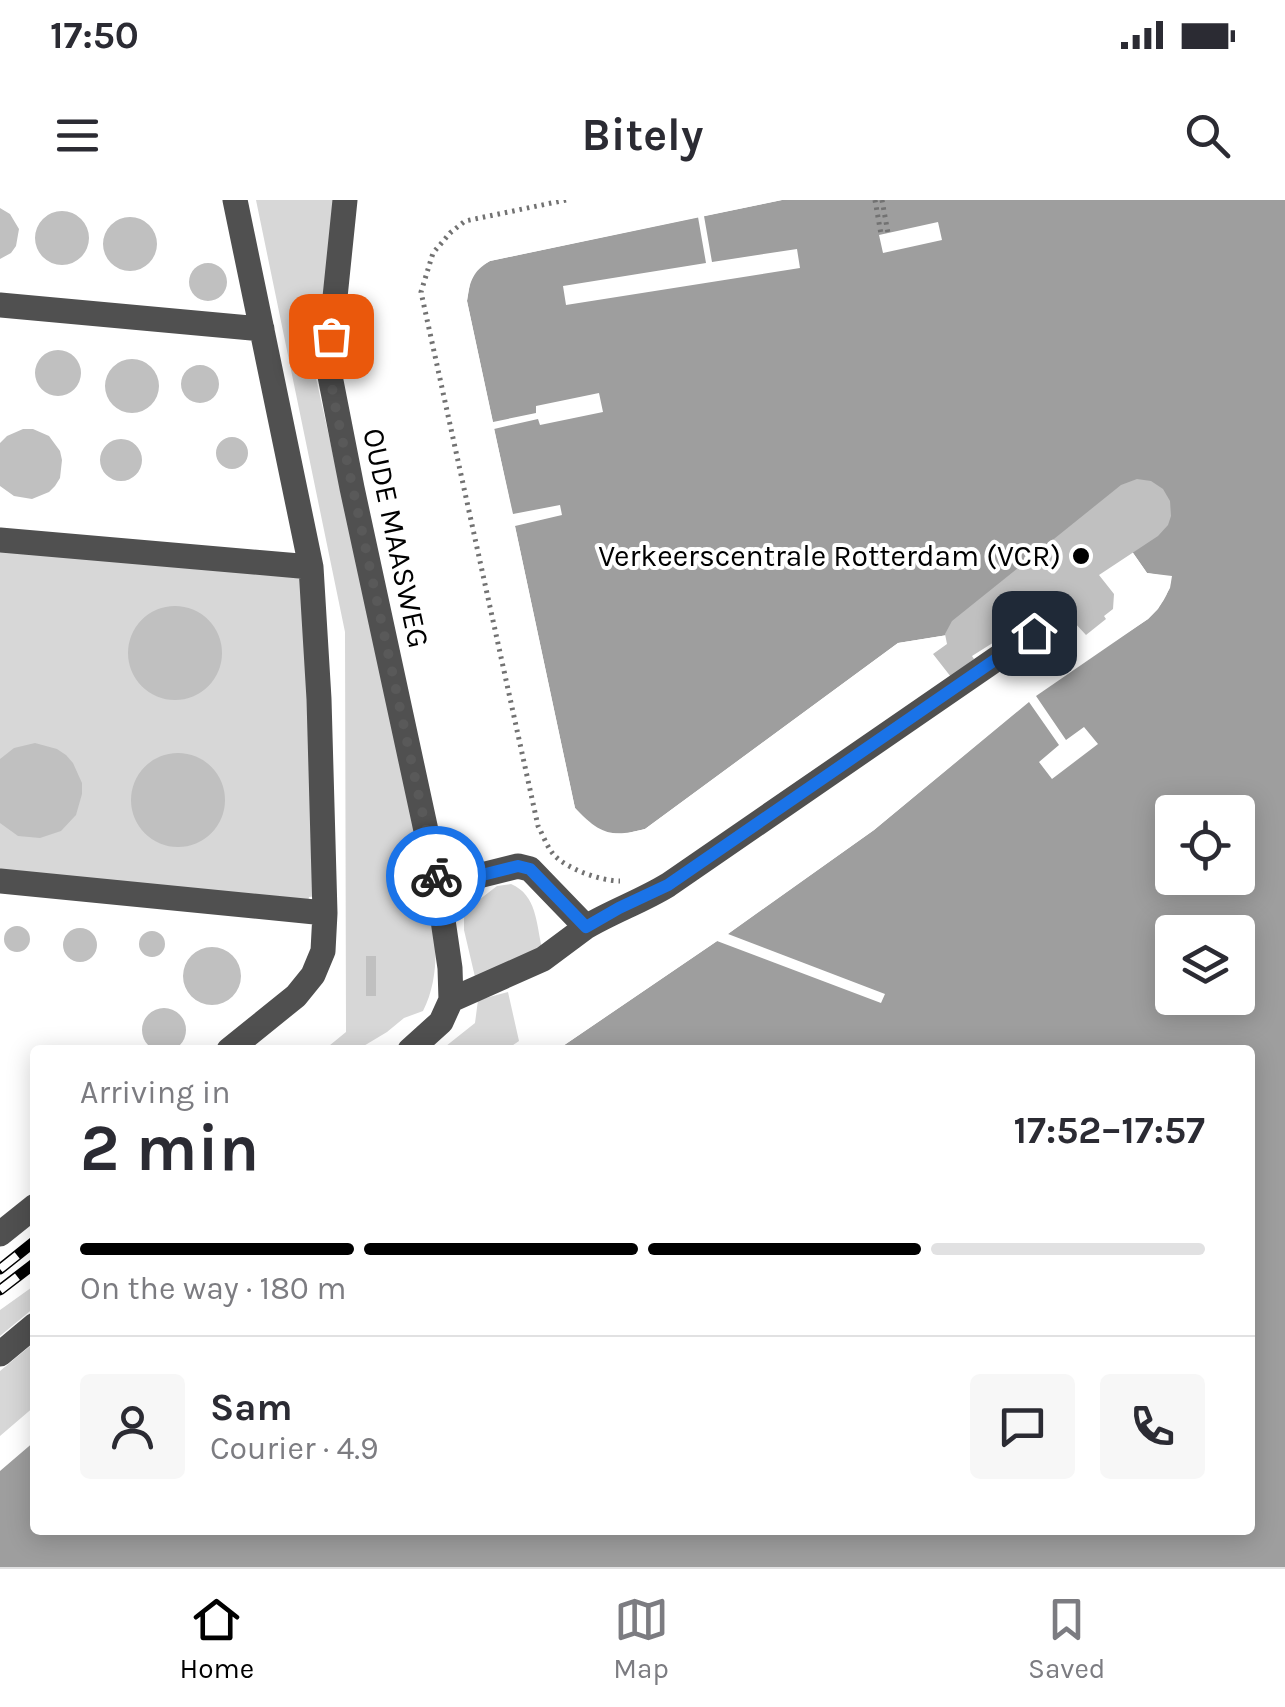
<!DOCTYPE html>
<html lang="en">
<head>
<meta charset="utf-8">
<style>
	:root { --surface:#fff; --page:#f7f7f7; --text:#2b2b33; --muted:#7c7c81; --line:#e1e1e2; --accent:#000 }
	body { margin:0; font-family:Karla,sans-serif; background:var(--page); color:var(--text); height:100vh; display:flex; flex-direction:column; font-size:38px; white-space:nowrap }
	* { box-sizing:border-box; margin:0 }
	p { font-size:32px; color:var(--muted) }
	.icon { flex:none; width:55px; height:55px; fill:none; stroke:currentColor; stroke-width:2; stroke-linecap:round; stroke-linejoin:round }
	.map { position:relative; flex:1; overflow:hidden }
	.side { position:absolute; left:30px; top:845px; width:1225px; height:490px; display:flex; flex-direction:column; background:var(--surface); border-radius:10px; box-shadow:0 5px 25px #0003 }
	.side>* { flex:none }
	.fabs { position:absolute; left:1155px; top:595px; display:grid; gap:20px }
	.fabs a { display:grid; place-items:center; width:100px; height:100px; border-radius:10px; background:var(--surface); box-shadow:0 5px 25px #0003; font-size:50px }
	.pin { position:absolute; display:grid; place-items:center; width:85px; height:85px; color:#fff; margin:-42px; border-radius:20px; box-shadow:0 5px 15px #0006 }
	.courier { position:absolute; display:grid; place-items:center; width:100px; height:100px; margin:-50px; border:8px solid #1a73e8; border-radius:50%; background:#fff; color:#222; box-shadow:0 2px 12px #0007 }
	.summary em { font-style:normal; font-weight:700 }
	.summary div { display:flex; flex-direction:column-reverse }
	.summary { display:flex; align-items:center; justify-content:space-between; height:170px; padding:0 50px }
	h1 { font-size:65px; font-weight:700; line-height:75px }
	.bar { display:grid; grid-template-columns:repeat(4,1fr); gap:15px 10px; align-content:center; height:120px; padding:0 50px }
	.bar i { height:12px; border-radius:8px; background:var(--line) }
	.bar .on { background:var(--accent) }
	.bar p { grid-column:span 4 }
	.line { display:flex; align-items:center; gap:25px; padding:0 50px; border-top:2px solid var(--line) }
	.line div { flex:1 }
	.round { display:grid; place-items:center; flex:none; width:105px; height:105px; border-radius:10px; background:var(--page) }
	.status { display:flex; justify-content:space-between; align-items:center; height:70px; padding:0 50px; background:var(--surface); direction:ltr }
	.status svg { height:28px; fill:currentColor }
	header { display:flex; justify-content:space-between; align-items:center; height:130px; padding:0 50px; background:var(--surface); font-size:45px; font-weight:700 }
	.tabs { display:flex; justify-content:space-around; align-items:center; height:140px; border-top:2px solid var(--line); background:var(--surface); font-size:28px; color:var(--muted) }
	.tabs a { display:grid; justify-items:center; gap:5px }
	.tabs .on { color:var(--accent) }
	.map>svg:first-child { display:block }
	.green { fill:#d7d7d7 }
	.water { fill:#9e9e9e; fill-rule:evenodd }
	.pier { fill:#fff }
	.building { fill:#c0c0c0 }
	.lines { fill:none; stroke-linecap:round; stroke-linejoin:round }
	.path { stroke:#727272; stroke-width:5; stroke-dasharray:2.5 5; stroke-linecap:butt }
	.minor { stroke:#505050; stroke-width:25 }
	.rail-casing { stroke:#000; stroke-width:11 }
	.rail { stroke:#fff; stroke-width:8; stroke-dasharray:22; stroke-linecap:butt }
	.done { stroke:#595959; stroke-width:10; stroke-dasharray:0 18 }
	.route { stroke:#1a73e8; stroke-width:12 }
	.poi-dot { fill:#000; stroke:#fff; stroke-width:4 }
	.labels { text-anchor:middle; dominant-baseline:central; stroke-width:8; stroke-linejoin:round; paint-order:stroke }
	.street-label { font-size:30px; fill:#000; stroke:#fff }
	.poi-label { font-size:30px; fill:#000; stroke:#fff; text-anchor:end }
</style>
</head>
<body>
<div class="status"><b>17:50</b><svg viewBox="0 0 49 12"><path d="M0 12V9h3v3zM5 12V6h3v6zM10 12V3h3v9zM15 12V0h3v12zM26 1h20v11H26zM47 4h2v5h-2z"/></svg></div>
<header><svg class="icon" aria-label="menu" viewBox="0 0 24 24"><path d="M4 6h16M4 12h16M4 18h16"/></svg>Bitely<svg class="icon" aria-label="search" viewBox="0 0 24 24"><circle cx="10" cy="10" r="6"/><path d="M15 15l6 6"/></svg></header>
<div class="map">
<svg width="1285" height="1367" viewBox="0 0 1285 1367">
	<rect width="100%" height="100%" fill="#fff"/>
	<path class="green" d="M256,0H333L316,178L422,653C431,703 447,764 423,811L404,818L387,832L357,850H324L346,832L345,432Z
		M0,345L301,376L317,696L309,697L308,702L0,675Z
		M511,684C537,695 536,723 542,748L475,777L464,730V715L471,706L497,686Z
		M508,792L519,841L506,850H441L475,823L478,800Z
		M35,1085V1107L0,1136V1110Z
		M35,1142V1206L0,1236V1171Z"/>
	<path class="water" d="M782,0H1285V1367H0V1271L35,1241V1330H1250V850H557L726,735L874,630L1047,486L1148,419C1160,407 1170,395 1171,377L1147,373L1120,334L991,428L898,443L645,629C611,638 600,634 575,608L467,101C470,81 472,72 490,61ZM1172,612H1238V678H1172ZM1172,732H1238V798H1172Z"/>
	<path class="pier" d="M757,0H782L704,16L712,62L797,49L800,68L566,105L563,86L706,63L698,17L490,61L477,68L470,83L467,101L493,222L536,213V206L599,193L603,212L540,225L538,219L494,229L513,314L560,305L562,315L515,326L575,608L589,623L604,633L624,634L645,629L898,443L991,428L1119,333L1147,373L1172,376L1170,388L1158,409L1148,419L1036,496L1066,540L1084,527L1098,544L1052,579L1039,562L1059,545L1029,502L874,630L728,734L885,794L881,803L717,741L557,850H552L554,846L723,731L871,626L1044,482L1144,415L1154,405L1166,386V381L1143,377L1118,340L993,433L900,447L648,633L625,639L604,638L586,626L570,609L462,102L465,81L474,65L488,56Z
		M938,22L942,40L883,53L879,35Z"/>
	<path class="building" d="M0,8L10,14L19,29L16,46L11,53L0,59Z
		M35 38a27 27 0 1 1 54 0a27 27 0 1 1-54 0Z
		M103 44a27 27 0 1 1 54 0a27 27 0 1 1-54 0Z
		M189 82a19 19 0 1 1 38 0a19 19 0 1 1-38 0Z
		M35 173a23 23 0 1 1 46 0a23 23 0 1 1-46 0Z
		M105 186a27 27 0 1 1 54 0a27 27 0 1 1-54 0Z
		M181 184a19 19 0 1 1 38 0a19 19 0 1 1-38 0Z
		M23,229H33L49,236L60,251L62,260L60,278L55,286L49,292L32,299L14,296L0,286V243L7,236Z
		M216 253a16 16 0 1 1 32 0a16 16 0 1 1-32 0Z
		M100 260a21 21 0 1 1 42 0a21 21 0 1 1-42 0Z
		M1137,279L1151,281L1163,289L1170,301L1171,316L1168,325L1158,336L1099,375L1114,394L1113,409L1104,416L1106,419L1086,435L1073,421L1066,420L1050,431L1037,415L972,456L974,459L951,477L933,454L947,444L945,434L952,421L1121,285Z
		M128 453a47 47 0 1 1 94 0a47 47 0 1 1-94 0Z
		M35,543L57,549L66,555L73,563L82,583V594L76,615L61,631L40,638L18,636L0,623V559L14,548Z
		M131 600a47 47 0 1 1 94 0a47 47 0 1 1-94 0Z
		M4 739a13 13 0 1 1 26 0a13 13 0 1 1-26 0Z
		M63 745a17 17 0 1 1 34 0a17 17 0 1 1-34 0Z
		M139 744a13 13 0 1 1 26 0a13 13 0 1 1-26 0Z
		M183 776a29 29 0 1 1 58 0a29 29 0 1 1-58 0Z
		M366,756H376V796H366Z
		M142 830a22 22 0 1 1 44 0a22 22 0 1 1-44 0Z"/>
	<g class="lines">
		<path class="path" d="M566,0L465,21L450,33L433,53L421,92L538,626C543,635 547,647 554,655C567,669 601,681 620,681
			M875,0L881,34
			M882,0L888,33"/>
		<path class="minor" d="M345,0L331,136L330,176L352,288L438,686L450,768L451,800L441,822L410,850
			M0,105L262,129
			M0,340L311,367
			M0,681L325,713
			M438,686L518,666L530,669L586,727C613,711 642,701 668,685L1034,433
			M451,800L543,759L586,727
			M229,850L296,796L313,775L323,751L325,713L319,499L311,367L235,0
			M0,1034L35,1006
			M0,1154L35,1125"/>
		<defs>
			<path id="rail" d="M0,1069L35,1041
				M0,1090L35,1063"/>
		</defs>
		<use href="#rail" class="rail-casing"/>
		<use href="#rail" class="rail"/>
	</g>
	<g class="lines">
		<path class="done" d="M331,136L330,176L336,210L436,676"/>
		<path class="route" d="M436,676L438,686L518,666L530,669L586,727L619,708L668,685L1034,433"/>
	</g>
	<circle class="poi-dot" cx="1081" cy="356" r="10"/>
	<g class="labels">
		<g class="street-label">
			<text transform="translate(396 338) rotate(78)">OUDE MAASWEG</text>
		</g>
		<g class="poi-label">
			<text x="1061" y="356">Verkeerscentrale Rotterdam (VCR)</text>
		</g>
	</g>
</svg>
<div class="fabs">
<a><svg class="icon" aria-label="locate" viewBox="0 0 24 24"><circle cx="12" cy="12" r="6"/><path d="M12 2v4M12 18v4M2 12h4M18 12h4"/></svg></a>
<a><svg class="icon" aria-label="layers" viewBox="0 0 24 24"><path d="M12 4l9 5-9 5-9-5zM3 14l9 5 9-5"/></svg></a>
</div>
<div class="pin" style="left:331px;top:136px;background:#ea580c"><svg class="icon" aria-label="bag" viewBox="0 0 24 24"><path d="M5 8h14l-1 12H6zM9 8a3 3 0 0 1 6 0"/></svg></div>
<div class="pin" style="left:1034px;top:433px;background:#1f2937"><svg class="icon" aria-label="home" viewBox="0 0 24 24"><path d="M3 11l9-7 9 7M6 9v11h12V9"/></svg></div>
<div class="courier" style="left:436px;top:676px"><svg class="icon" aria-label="bike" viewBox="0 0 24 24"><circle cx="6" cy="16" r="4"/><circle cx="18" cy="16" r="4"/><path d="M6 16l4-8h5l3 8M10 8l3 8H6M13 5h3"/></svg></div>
<section class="side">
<div class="summary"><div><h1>2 min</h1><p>Arriving in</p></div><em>17:52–17:57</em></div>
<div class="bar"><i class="on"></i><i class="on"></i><i class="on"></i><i></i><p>On the way · 180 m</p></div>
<div class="line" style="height:180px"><a class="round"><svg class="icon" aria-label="person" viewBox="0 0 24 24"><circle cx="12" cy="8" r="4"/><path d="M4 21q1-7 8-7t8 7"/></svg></a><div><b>Sam</b><p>Courier · 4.9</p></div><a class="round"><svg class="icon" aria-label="chat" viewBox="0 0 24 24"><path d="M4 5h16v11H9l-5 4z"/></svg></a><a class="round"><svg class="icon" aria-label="phone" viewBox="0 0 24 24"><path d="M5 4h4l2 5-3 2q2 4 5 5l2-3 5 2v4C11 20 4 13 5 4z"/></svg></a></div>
</section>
</div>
<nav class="tabs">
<a class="on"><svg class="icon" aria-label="home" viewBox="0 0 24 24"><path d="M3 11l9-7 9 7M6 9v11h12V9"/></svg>Home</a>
<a><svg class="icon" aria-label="map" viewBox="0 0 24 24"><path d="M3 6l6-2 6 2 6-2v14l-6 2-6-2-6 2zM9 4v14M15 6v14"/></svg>Map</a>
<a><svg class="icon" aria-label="saved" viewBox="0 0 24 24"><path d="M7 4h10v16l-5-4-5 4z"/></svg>Saved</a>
</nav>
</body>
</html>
